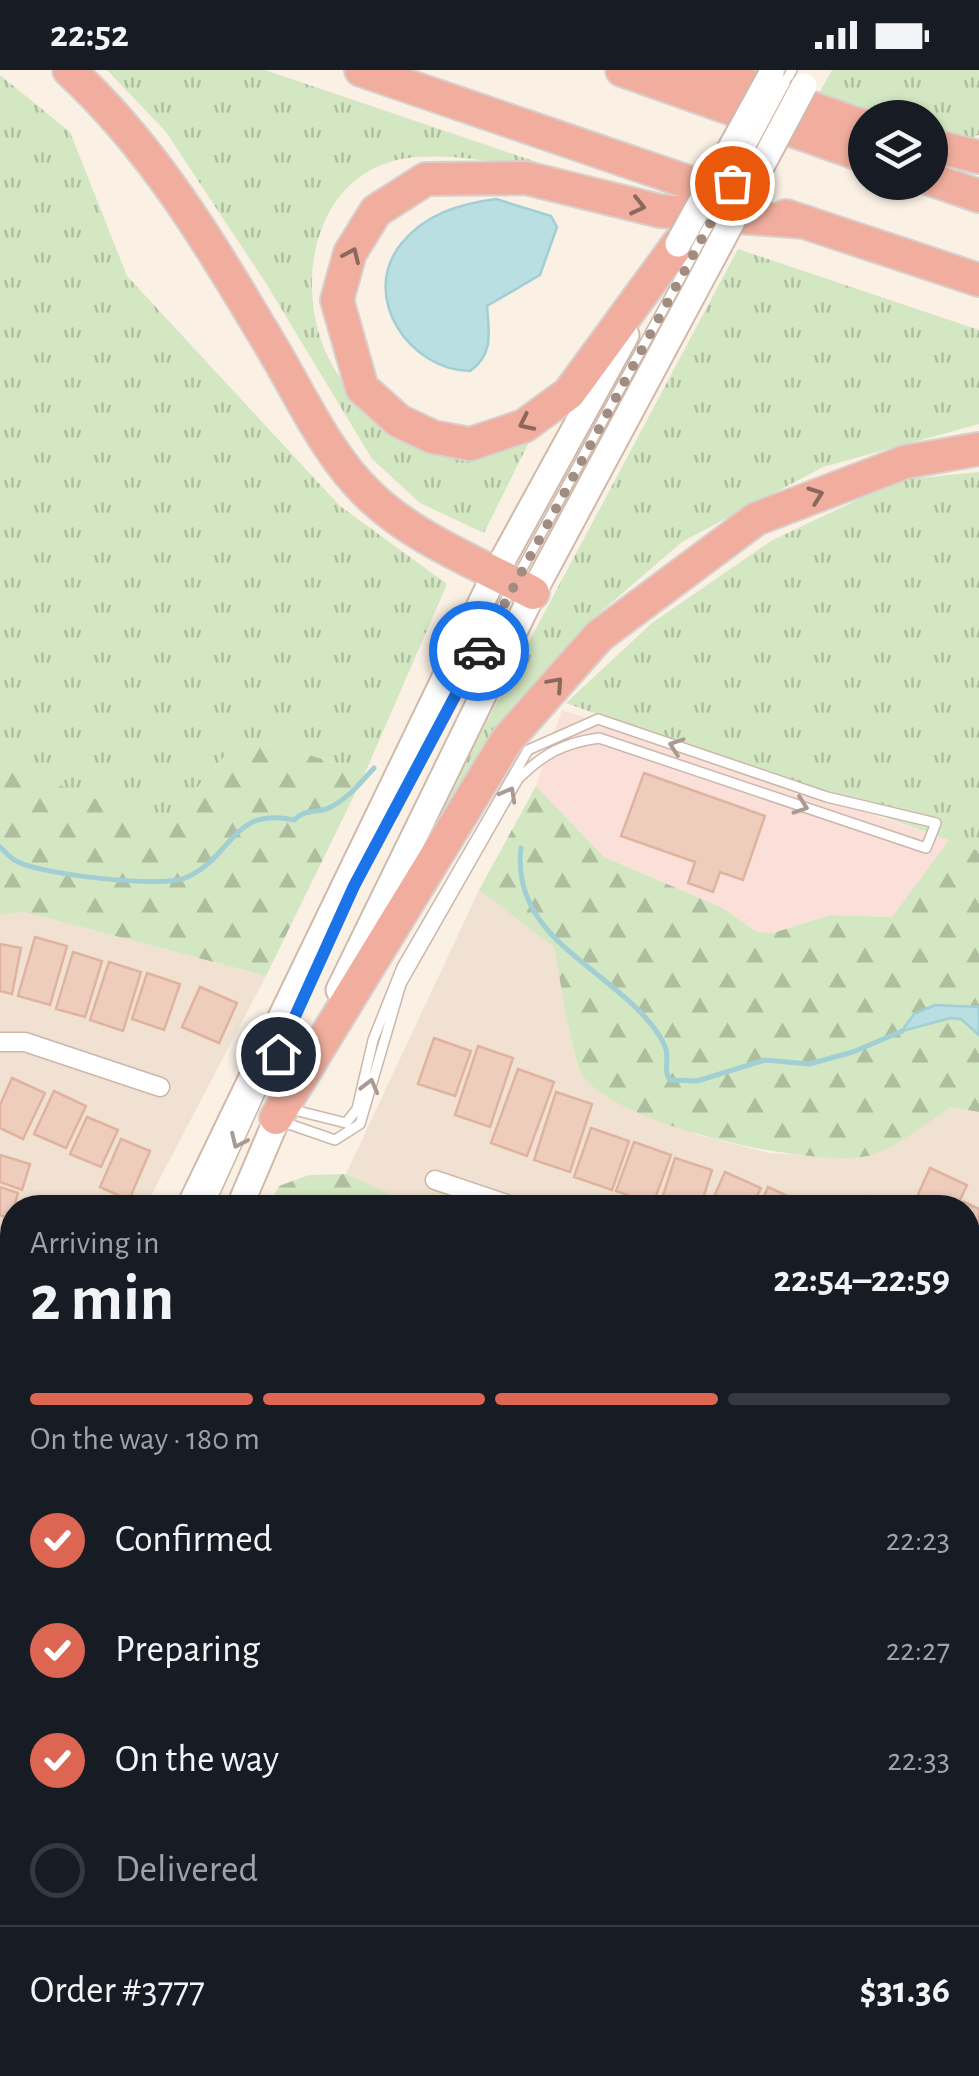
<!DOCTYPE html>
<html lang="en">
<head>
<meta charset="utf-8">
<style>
	:root { --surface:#171b24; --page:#242831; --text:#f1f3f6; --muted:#9ea1a6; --line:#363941; --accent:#dc6651 }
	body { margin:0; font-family:"Alegreya Sans",sans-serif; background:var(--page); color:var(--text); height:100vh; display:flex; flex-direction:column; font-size:38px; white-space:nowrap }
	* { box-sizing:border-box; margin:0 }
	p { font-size:32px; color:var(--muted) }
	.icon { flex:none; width:55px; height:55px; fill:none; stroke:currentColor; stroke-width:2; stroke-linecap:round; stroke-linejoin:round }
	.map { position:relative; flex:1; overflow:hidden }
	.details { position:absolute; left:0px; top:1125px; width:980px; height:882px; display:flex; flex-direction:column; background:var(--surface); border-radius:40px 40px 0 0; box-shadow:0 2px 8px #0004 }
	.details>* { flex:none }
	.tools { position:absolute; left:848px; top:30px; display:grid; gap:20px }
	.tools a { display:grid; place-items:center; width:100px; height:100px; border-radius:50%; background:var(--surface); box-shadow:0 2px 8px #0004; font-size:50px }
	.pin { position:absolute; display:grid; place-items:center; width:85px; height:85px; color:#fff; margin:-42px; border:5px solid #fff; border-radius:50%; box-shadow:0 2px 10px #0007 }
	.courier { position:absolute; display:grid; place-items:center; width:100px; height:100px; margin:-50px; border:8px solid #1a73e8; border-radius:50%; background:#fff; color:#222; box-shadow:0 2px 12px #0007 }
	.head em { font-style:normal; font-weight:700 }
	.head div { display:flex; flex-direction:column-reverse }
	.head { display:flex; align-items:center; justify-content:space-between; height:170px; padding:0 30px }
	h1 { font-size:65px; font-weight:700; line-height:75px }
	.bar { display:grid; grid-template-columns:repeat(4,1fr); gap:15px 10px; align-content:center; height:120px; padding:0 30px }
	.bar i { height:12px; border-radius:8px; background:var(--line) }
	.bar .selected { background:var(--accent) }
	.bar p { grid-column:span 4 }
	.line { display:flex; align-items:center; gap:25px; padding:0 30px; border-top:2px solid var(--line) }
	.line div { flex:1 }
	ol { padding:0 30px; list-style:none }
	li { display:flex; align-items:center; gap:30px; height:110px }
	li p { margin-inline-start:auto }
	li .icon { padding:10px; border-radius:50%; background:var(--accent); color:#fff; stroke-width:4 }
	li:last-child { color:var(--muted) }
	li i { width:55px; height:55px; border:5px solid var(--line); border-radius:50% }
	.status { display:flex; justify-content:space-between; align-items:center; height:70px; padding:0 50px; background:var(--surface); direction:ltr }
	.status svg { height:28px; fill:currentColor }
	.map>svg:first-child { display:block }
	.residential { fill:#f1e1d2 }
	.commercial { fill:#fae0d8 }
	.grass { fill:url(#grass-tufts) }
	.forest { fill:url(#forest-firs) }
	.park { fill:#d4e7c3 }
	.water { fill:#badfe2; stroke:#a1cfd3; stroke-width:2.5 }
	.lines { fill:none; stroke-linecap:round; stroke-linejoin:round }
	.stream { stroke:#a1cfd3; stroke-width:5 }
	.building { fill:#eecdbd; stroke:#dfb39f; stroke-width:2.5 }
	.lane-casing { stroke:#cbb7ab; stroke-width:12 }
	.street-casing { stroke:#cbb7ab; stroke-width:21 }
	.secondary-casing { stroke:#d0b9ab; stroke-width:29 }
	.highway-casing { stroke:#d7d0cd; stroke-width:36 }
	.lane { stroke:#fff; stroke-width:9 }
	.street { stroke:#fff; stroke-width:18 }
	.secondary { stroke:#fff; stroke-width:25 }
	.highway { stroke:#f1ae9e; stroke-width:32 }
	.lane-bridge-casing { stroke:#cbb7ab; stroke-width:12; stroke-linecap:butt }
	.secondary-bridge-casing { stroke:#d0b9ab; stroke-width:29; stroke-linecap:butt }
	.lane-bridge { stroke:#fff; stroke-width:9 }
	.secondary-bridge { stroke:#fff; stroke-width:25 }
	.oneway { stroke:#8b685c }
	.oneway2 { stroke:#aa9a93 }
	.done { stroke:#a18c81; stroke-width:10; stroke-dasharray:0 18 }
	.route { stroke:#1a73e8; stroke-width:12 }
</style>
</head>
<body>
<div class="status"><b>22:52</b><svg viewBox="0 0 49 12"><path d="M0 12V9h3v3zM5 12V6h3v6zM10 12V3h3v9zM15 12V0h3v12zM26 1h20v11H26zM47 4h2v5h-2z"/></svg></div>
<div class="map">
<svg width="979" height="2006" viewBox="0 0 979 2006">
	<defs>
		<pattern id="grass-tufts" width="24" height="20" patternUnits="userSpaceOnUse" patternTransform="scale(2.5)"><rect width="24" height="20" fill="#d4e7c3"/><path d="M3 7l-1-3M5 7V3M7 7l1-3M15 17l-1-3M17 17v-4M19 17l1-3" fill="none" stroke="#b0bea0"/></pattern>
		<pattern id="forest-firs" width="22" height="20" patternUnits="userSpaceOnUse" patternTransform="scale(2.5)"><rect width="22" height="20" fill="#d4e7c3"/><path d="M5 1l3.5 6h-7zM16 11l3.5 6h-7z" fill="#b0bea0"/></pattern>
	</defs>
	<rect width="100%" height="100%" fill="#faf0e4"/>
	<path class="residential" d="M479,820L554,877L582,1004L603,1025L698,1065L769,1083L840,1088L873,1084L951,1037L979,1042V2006H0V1737L12,1741V1995H968V1138H419L346,1104Z
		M25,842L266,906L145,1137L12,1138V1223L0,1232V845Z"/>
	<path class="commercial" d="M562,640L949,770L892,847L830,845L773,863L757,862L721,837L604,787L536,716Z"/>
	<path class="grass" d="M107,0H265L569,103C520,97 449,80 401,89C306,108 291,233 337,303C351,325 378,344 397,363L533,364L484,463L420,433L372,389L267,215L166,62Z
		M832,0H979V65L967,69L930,59V48L885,47L816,29Z
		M0,5L70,62L127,206L340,436L447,514L365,703L288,678L237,672L164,756L59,715L0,674Z
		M738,179L979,260V354L823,397L682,472L581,559L505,650L452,743L441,737Z
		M979,402V781L566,633L652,553L771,471L899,410Z
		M12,1223V1359L0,1354V1232Z"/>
	<path class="forest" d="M237,672L288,678L365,703L266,906L25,842L0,845V674L59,715L164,755Z
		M536,716L604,787L721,837L757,862L773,863L830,845L892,847L949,770L979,781V1042L951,1037C927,1052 898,1077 872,1085C816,1100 612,1055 582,1004C572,986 559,903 554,877L479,820Z
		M346,1104L419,1137H268L279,1116L309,1105Z"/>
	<path class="park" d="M968,1836L979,1839V2006H657L662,1995H968Z"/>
	<path class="water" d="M496,129L551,146L557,157L540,205L487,236C489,262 494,285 470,301C410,300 359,227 401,174C425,144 459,134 496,129Z
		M935,935L979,937V965L961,949L951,948L902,961L914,944Z"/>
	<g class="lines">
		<path class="stream" d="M0,777C5,782 11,789 18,792C45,805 162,818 185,808C234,787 231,736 294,750C305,738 317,744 331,737C350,727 360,713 374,698
			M521,778C511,863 598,894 645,947C653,956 663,968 666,980C669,992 663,1000 670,1010L697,1011L765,990L809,994L853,982L902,961"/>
	</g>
	<path class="building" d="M644,703L765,746L743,810L720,802L713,822L688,813L695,792L621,766Z
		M35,867L67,876L50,935L18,926Z
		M0,874L21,878L12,924L0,921Z
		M73,882L102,891L85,947L56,939Z
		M109,892L141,902L123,961L90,950Z
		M147,903L180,914L164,960L132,949Z
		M200,917L237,933L219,973L182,957Z
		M434,968L471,981L455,1026L418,1014Z
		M478,976L513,988L490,1057L455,1045Z
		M518,999L554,1012L527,1086L491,1073Z
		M12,1008L45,1023L23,1069L0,1058V1035Z
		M54,1021L86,1036L66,1078L34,1064Z
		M556,1022L592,1034L570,1102L534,1090Z
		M87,1047L118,1060L101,1097L70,1084Z
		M591,1058L629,1071L612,1120L574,1107Z
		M121,1069L150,1081L129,1130L100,1117Z
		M634,1072L671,1085L653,1134L616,1121Z
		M0,1085L30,1094L22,1120L0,1112Z
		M675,1088L712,1100L700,1138L660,1135Z
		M930,1098L967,1115L956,1138H912Z
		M725,1102L761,1118L751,1138H709Z
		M0,1117L18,1123L10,1149L0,1145Z
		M768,1117L805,1134L803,1138H759Z
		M866,1126L894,1138H861Z
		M964,1132L979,1139V1185L968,1179Z
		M976,1519L979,1572L968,1573V1520Z
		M979,1609V1663H978L968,1638V1614Z
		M1,1765L12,1771V1806L8,1817L0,1813Z
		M979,1788V1823L969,1820Z
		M0,1901L12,1905V1933L0,1929Z
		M0,1935L12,1939V1967L0,1963Z
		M40,1995H51L83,2006H36Z
		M189,1995H233L230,2006H186Z
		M279,1995H290L314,2006H274Z
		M531,1995H564L560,2006Z
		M569,1995H605L601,2006H564Z
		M610,1995H646L641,2006H606Z"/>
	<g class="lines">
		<defs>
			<path id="lane" d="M785,13L792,0
				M518,506L696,179
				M392,745L511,520
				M283,1052L335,1070L360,1054L401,914L518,709C543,684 563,673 599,668L926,778L936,753L827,727L598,649L528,680L402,897L373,970L357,1039L346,1053L290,1039
				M208,1138L290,957
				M0,1604L12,1577"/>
			<path id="street" d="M0,972H25L160,1017
				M435,1110L518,1138
				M968,1289L979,1301
				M0,1855L12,1859
				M131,2006L136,1995
				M377,2006L387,1997L438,2006"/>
			<path id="secondary" d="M339,920L533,523L714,185
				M189,1138L495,504L626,265
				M239,1138L284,1032
				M0,1372L12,1377
				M0,1397L12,1402
				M968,1482H979
				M0,1539L12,1512
				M0,1663L12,1637"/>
			<path id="highway" d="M69,0C156,80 214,180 274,281C303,330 328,386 370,426C416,470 478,493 533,523
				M361,0L735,128
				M622,0L865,86
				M659,3H713L865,57
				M930,75L979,87
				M930,109L979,126
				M786,146L979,210
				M678,174L569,323L524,356L470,374L433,367L399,351L362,318L337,230L350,183L376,141L426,109L526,108L660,141L805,152
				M276,1048L507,670L599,566L756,449L905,392L979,379"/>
		</defs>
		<use href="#lane" class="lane-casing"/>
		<use href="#street" class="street-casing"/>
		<use href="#secondary" class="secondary-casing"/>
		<use href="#highway" class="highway-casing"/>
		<use href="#lane" class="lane"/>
		<use href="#street" class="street"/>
		<use href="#secondary" class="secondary"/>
		<use href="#highway" class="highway"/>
		<defs>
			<path id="lane-bridge" d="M696,179L785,13"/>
			<path id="secondary-bridge" d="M678,174L771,5
				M714,185L804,16"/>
		</defs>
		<use href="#lane-bridge" class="lane-bridge-casing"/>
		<use href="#secondary-bridge" class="secondary-bridge-casing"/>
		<use href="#lane-bridge" class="lane-bridge"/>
		<use href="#secondary-bridge" class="secondary-bridge"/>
	</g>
	<defs><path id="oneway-chevron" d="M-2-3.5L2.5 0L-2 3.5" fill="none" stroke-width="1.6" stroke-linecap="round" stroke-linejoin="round" transform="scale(2.5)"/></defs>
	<g class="oneway">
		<use href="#oneway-chevron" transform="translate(638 136) rotate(13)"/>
		<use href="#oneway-chevron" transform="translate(352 185) rotate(-66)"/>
		<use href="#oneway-chevron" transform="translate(526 353) rotate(154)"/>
		<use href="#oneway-chevron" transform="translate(816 425) rotate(-20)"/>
		<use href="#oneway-chevron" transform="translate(556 614) rotate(-48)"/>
	</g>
	<g class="oneway2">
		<use href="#oneway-chevron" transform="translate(676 676) rotate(-161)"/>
		<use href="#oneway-chevron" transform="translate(509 724) rotate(-61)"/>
		<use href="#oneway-chevron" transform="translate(801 736) rotate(19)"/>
		<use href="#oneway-chevron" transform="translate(370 1016) rotate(-75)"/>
		<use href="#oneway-chevron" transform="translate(238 1071) rotate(115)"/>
	</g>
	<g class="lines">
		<path class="done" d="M479,581L732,113"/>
		<path class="route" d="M278,984L354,816L479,581"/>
	</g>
</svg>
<div class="tools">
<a><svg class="icon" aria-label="layers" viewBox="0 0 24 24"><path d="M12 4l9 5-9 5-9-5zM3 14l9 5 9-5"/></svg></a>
</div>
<div class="pin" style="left:732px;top:113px;background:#ea580c"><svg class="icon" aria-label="bag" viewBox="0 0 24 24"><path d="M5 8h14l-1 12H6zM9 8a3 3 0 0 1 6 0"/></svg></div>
<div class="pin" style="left:278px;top:984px;background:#1f2937"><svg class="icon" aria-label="home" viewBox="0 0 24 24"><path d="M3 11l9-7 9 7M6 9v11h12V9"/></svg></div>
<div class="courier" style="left:479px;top:581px"><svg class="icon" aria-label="car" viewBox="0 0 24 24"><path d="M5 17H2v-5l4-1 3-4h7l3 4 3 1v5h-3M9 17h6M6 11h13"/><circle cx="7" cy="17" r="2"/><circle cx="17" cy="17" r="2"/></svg></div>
<section class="details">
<div class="head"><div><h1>2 min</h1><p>Arriving in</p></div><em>22:54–22:59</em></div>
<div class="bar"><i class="selected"></i><i class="selected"></i><i class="selected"></i><i></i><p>On the way · 180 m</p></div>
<ol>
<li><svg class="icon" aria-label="check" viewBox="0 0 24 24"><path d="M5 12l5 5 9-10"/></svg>Confirmed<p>22:23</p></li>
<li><svg class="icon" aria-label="check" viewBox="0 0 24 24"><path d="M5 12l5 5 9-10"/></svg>Preparing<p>22:27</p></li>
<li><svg class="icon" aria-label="check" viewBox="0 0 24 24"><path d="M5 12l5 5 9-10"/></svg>On the way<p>22:33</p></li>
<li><i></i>Delivered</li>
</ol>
<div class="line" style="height:130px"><div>Order #3777</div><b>$31.36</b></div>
</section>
</div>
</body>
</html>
